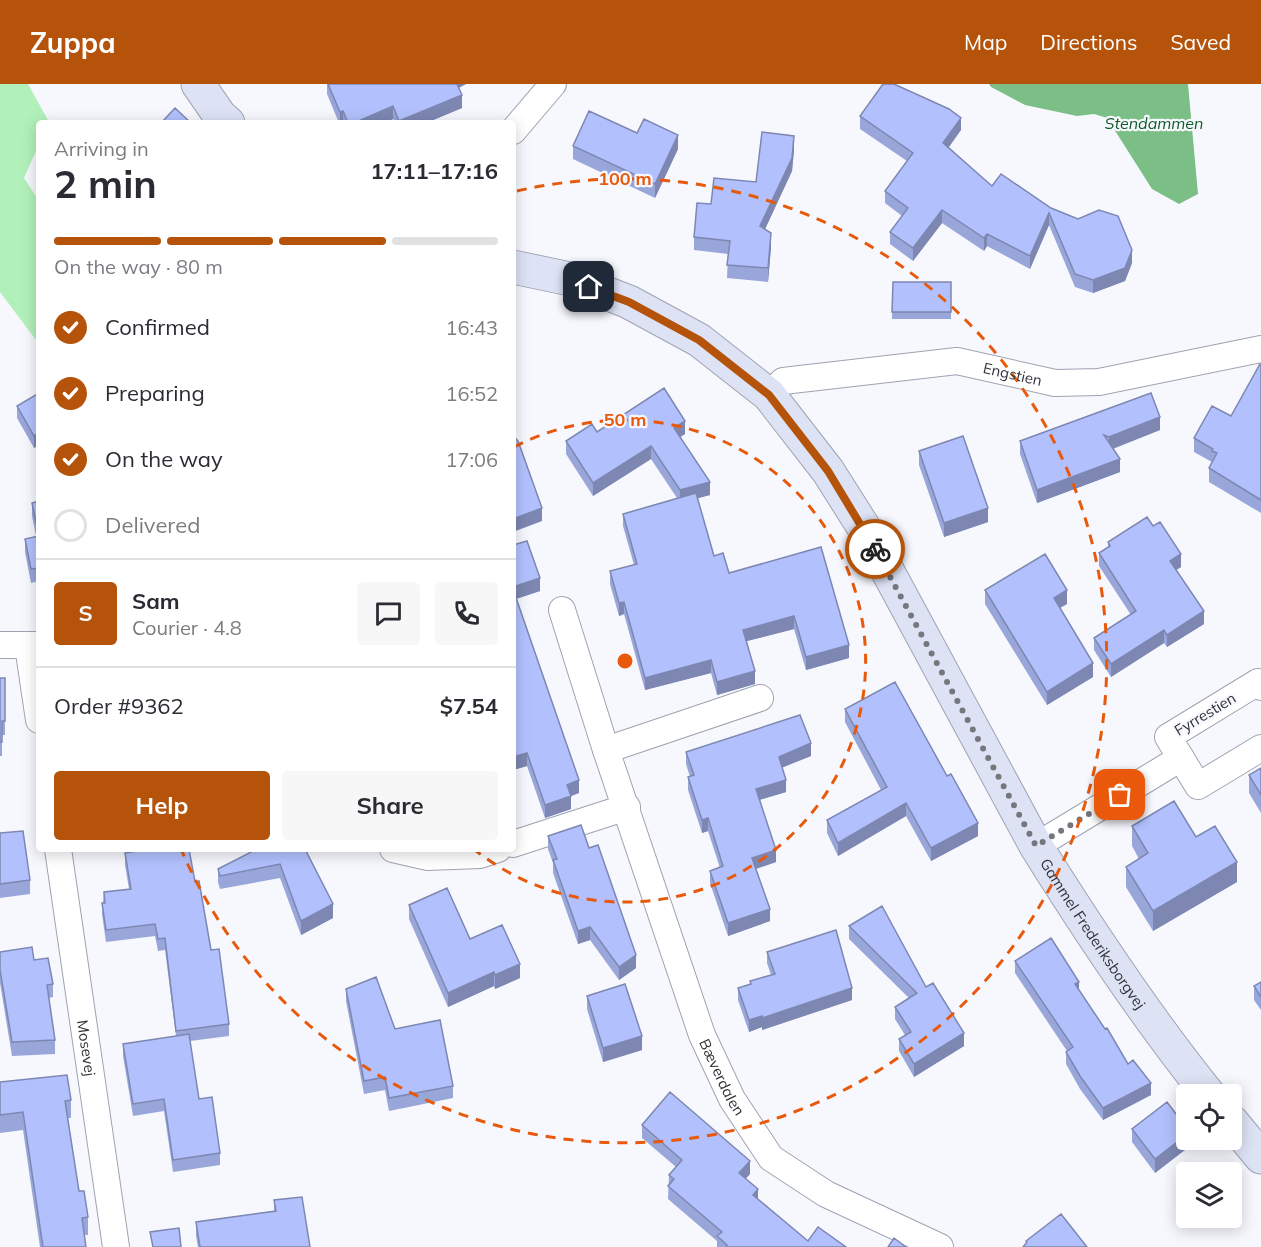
<!DOCTYPE html>
<html lang="en">
<head>
<meta charset="utf-8">
<style>
	:root { --surface:#fff; --page:#f7f7f7; --text:#2b2b33; --muted:#7c7c81; --line:#e1e1e2; --accent:#b45309 }
	body { margin:0; font-family:Mulish,sans-serif; background:var(--page); color:var(--text); height:100vh; display:flex; flex-direction:column; font-size:22px; white-space:nowrap }
	* { box-sizing:border-box; margin:0 }
	p { font-size:20px; color:var(--muted) }
	.icon { flex:none; width:33px; height:33px; fill:none; stroke:currentColor; stroke-width:2; stroke-linecap:round; stroke-linejoin:round }
	.map { position:relative; flex:1; overflow:hidden }
	.drawer { position:absolute; left:36px; top:36px; width:480px; height:732px; display:flex; flex-direction:column; background:var(--surface); border-radius:6px; box-shadow:0 3px 15px #0003 }
	.drawer>* { flex:none }
	.fabs { position:absolute; left:1176px; top:1000px; display:grid; gap:12px }
	.fabs a { display:grid; place-items:center; width:66px; height:66px; border-radius:6px; background:var(--surface); box-shadow:0 3px 15px #0003; font-size:30px }
	.pin { position:absolute; display:grid; place-items:center; width:51px; height:51px; color:#fff; margin:-26px; border-radius:12px; box-shadow:0 3px 9px #0006 }
	.courier { position:absolute; display:grid; place-items:center; width:60px; height:60px; margin:-30px; border:4px solid #b45309; border-radius:50%; background:#fff; color:#222; box-shadow:0 2px 8px #0007 }
	.summary em { font-style:normal; font-weight:700 }
	.summary div { display:flex; flex-direction:column-reverse }
	.summary { display:flex; align-items:center; justify-content:space-between; height:102px; padding:0 18px }
	h1 { font-size:39px; font-weight:700; line-height:45px }
	.bar { display:grid; grid-template-columns:repeat(4,1fr); gap:9px 6px; align-content:center; height:72px; padding:0 18px }
	.bar i { height:8px; border-radius:4px; background:var(--line) }
	.bar .on { background:var(--accent) }
	.bar p { grid-column:span 4 }
	.line { display:flex; align-items:center; gap:15px; padding:0 18px; border-top:2px solid var(--line) }
	.line div { flex:1 }
	.round { display:grid; place-items:center; flex:none; width:63px; height:63px; border-radius:6px; background:var(--page) }
	ol { padding:0 18px; list-style:none }
	li { display:flex; align-items:center; gap:18px; height:66px }
	li p { margin-inline-start:auto }
	li .icon { padding:6px; border-radius:50%; background:var(--accent); color:#fff; stroke-width:4 }
	li:last-child { color:var(--muted) }
	li i { width:33px; height:33px; border:3px solid var(--line); border-radius:50% }
	.cta { display:flex; gap:12px; margin-top:auto; padding:12px 18px }
	.cta a { flex:1; height:69px; border-radius:6px; background:var(--accent); color:#fff; font-size:24px; font-weight:700; line-height:69px; text-align:center }
	.cta a+a { background:var(--page); color:var(--text) }
	header { display:flex; align-items:center; gap:36px; box-sizing:border-box; height:84px; padding:0 30px; background:var(--accent); color:#fff }
	header strong { font-size:28px }
	nav { display:flex; gap:33px; margin-inline-start:auto; font-size:21px }
	.map>svg:first-child { display:block }
	.green { fill:#b2f0ba }
	.water { fill:#7cbf86 }
	.lines { fill:none; stroke-linecap:round; stroke-linejoin:round }
	.street-casing { stroke:#9fa3b1; stroke-width:28 }
	.secondary-casing { stroke:#9fa3b1; stroke-width:35 }
	.street { stroke:#fff; stroke-width:26 }
	.secondary { stroke:#dde2f5; stroke-width:33 }
	.wall { fill:#99a6da }
	.shaded-wall { fill:#7d87b1 }
	.building { fill:#b2c1fd; stroke:#7d87b1; stroke-width:1.5 }
	.done { stroke:#76777d; stroke-width:6; stroke-dasharray:0 10.8 }
	.route { stroke:#b45309; stroke-width:8 }
	.ring { fill:none; stroke:#e8590c; stroke-width:3; stroke-dasharray:10 8 }
	.labels { text-anchor:middle; dominant-baseline:central; stroke-width:4.5; stroke-linejoin:round; paint-order:stroke }
	.street-label { font-size:15px; fill:#313238; stroke:#f7f8fe }
	.water-label { font-size:16px; font-style:italic; fill:#115b26; stroke:#f7f8fe }
	.centre { fill:#e8590c; stroke:#f7f8fe; stroke-width:3 }
	.ring-label { font-size:18px; text-anchor:middle; font-weight:bold; fill:#e8590c; stroke:#f7f8fe; stroke-width:4.5; stroke-linejoin:round; paint-order:stroke }
</style>
</head>
<body>
<header>
<strong>Zuppa</strong>
<nav><a>Map</a><a>Directions</a><a>Saved</a></nav>
</header>
<div class="map">
<svg width="1261" height="1163" viewBox="0 0 1261 1163">
	<rect width="100%" height="100%" fill="#f7f8fe"/>
	<path class="green" d="M0,0H28L49,38L39,39V60L24,94L39,117V260L0,208Z"/>
	<path class="water" d="M989,0H1188L1198,110L1179,120L1152,105L1107,34L1094,30L1077,32L1025,21L991,3Z"/>
	<g class="lines">
		<defs>
			<g id="street">
				<path d="M513,47L553,0"/>
				<path id="s1" d="M769,311L783,297L957,277L1055,299L1099,298L1261,265"/>
				<path id="s2" d="M562,526L606,666L702,951L732,1015L771,1074L826,1110L940,1163"/>
				<path d="M0,561H39"/>
				<path d="M28,562L39,636"/>
				<path d="M1261,603L1258,598L1168,653L1198,702L1261,664"/>
				<path d="M606,666L760,614"/>
				<path d="M513,760L627,723"/>
				<path d="M1036,762L1181,674"/>
				<path id="s3" d="M58,765L116,1163"/>
				<path d="M393,765L428,773L480,771L498,765"/>
			</g>
			<g id="secondary">
				<path d="M198,0L220,32L228,39"/>
				<path id="s4" d="M513,183L570,195L629,218L699,256L769,311L828,387L866,447L1036,762C1089,847 1146,933 1209,1011"/>
				<path d="M1232,1038L1261,1073"/>
			</g>
		</defs>
		<use href="#street" class="street-casing"/>
		<use href="#secondary" class="secondary-casing"/>
		<use href="#street" class="street"/>
		<use href="#secondary" class="secondary"/>
	</g>
	<path class="wall" d="M327,0H466L459,4L462,24L426,39H395L393,35L384,39H339L327,10Z
		M860,32L961,46L949,63L992,102L1001,90L1132,179L1125,197L1093,209L1075,203L1049,141L1030,185L987,162L984,167L942,139L913,177L890,160V148L902,132L885,119V107L907,77L860,45Z
		M637,49L678,65L655,114L573,75V62Z
		M794,66L792,87L765,145L771,163L768,198L727,194L728,170L694,166V153L711,120L756,98Z
		M893,198H951V235H892Z
		M1261,281V429L1209,398V384L1212,378L1194,368V354L1231,332Z
		M39,309V361L34,364L17,334V322Z
		M1160,346L1113,365L1120,388L1037,419L1020,370V357Z
		M597,348L685,350L680,353L710,411L697,414L714,472L729,489L821,463L849,574L806,586L794,545L747,557L755,600L717,611L711,589L645,606L624,530L619,532L610,500V487L634,481L623,442V430L677,414L651,375L593,412L566,370V357Z
		M919,367L988,438L944,453L919,381Z
		M39,417V497L31,499L25,468V455L36,452L32,432V419Z
		M1108,458L1181,483L1176,486L1204,540L1167,563L1164,559L1111,593L1094,566V554L1131,531L1099,482V469L1108,463Z
		M513,461L540,507L516,515L579,709L571,712V725L545,734L527,682L513,686Z
		M985,506L1067,520L1060,524L1093,593L1047,621L985,520Z
		M0,594H5V651H2V672H0Z
		M845,625L978,752L931,777L906,732L838,772L827,749V736L881,706L845,638Z
		M686,668L811,672L782,683L786,708L759,716L776,778L756,785L770,837L728,852L710,799V787L720,784L708,747L702,749L688,706V693H690L686,680Z
		M1261,684V729L1249,709V691Z
		M1132,742L1196,753L1237,798L1153,847L1126,803V783L1139,775L1132,762Z
		M0,749L30,796V810L0,814Z
		M548,752L589,764L636,884L619,896L590,856L578,860L553,789V779L548,765Z
		M305,765L333,834L301,851L280,794L220,805L218,798V785Z
		M125,769L195,798L229,940V952L190,957L199,1015L220,1069V1081L173,1088L164,1027L133,1032L123,972V960L176,952L165,866L158,867L155,852L106,858L102,830L104,808L129,805L125,781Z
		M409,821L470,855L520,894L495,905L494,902L448,923L409,835Z
		M849,842L926,903L964,962L914,993L899,967V955L905,951L895,935V923L909,914L849,855Z
		M0,868L34,876L53,900V913L49,914L55,956V970L12,972L0,899Z
		M767,868L852,916L762,946V943L749,948L738,916V904L750,900V897L771,891L767,879Z
		M1015,877L1079,907L1128,980L1151,1011L1103,1036L1080,1005L1066,980V968L1067,967L1015,889Z
		M1261,898V926L1254,916V902Z
		M346,905L395,945L453,1002V1014L389,1027L385,1006L364,1010L346,917Z
		M587,912L642,966L603,978L587,925Z
		M0,998L71,1016V1034H68L79,1107L88,1133V1151H84L86,1163H40L23,1046L0,1049Z
		M642,1041L750,1090L746,1094L758,1116L808,1157L846,1163H717V1157L668,1115L669,1091L676,1083L642,1054Z
		M1132,1045L1190,1056V1062L1155,1089L1132,1058Z
		M274,1116L310,1163H198L196,1152V1138L274,1127Z"/>
	<path class="shaded-wall" d="M454,0H466L454,6Z
		M462,11V24L426,39H399V37Z
		M393,22V35L384,39H354Z
		M343,27V39H340V28Z
		M961,34V46L943,71V59Z
		M678,51V65L655,114V100Z
		M794,52V66L792,87L760,156V142Z
		M942,126V139L913,177V164Z
		M1049,129V141L1030,185V172Z
		M771,149V163L768,198V184Z
		M987,150V162L984,167V154Z
		M1132,166V179L1125,197L1093,209V196Z
		M1160,333V346L1109,366V353Z
		M685,337V350L674,357V344Z
		M39,349V361L34,364V352Z
		M651,362V375L593,412V399Z
		M1120,375V388L1037,419V406Z
		M710,398V411L680,419V406Z
		M542,424V437L513,448V435Z
		M988,424V438L944,453V439Z
		M1181,470V483L1170,490V477Z
		M540,494V507L513,516V503Z
		M1067,506V520L1054,527V514Z
		M624,518V530L619,532V519Z
		M1204,527V540L1167,563V551Z
		M794,532V545L743,558V546Z
		M1164,546V559L1111,593V580Z
		M849,561V574L806,586V573Z
		M711,576V589L645,606V594Z
		M1093,579V593L1047,621V608Z
		M755,587V600L717,611V598Z
		M811,659V672L779,685V673Z
		M527,669V682L513,686V673Z
		M579,696V709L571,712V725L545,734V721L567,701Z
		M786,696V708L756,717V705Z
		M906,719V732L838,772V759Z
		M708,734V747L702,749V736Z
		M978,739V752L931,777V764Z
		M776,766V778L752,786V774Z
		M1237,778V798L1153,847V827Z
		M333,820V834L301,851V837Z
		M770,825V837L728,852V839Z
		M590,843V856L578,860V847Z
		M636,871V884L619,896V883Z
		M520,880V894L495,905V891Z
		M494,888V902L448,923V909Z
		M1079,898V910L1075,900Z
		M852,904V916L762,946V934Z
		M762,932V943L749,948V936Z
		M964,949V962L914,993V980Z
		M642,952V966L603,978V964Z
		M1151,999V1011L1103,1036V1024Z
		M1186,1051V1056H1190V1062L1155,1089V1075Z
		M750,1077V1090L739,1102V1089Z
		M758,1105V1118L753,1111Z"/>
	<path class="building" d="M328,0H457L462,11L399,37L393,22L354,39H348L343,27L340,28Z
		M883,0H894L949,25L961,34L943,59L992,102L1001,90L1051,124L1078,135L1099,126L1118,132L1132,166L1125,184L1093,196L1075,190L1049,129L1030,172L987,150L984,154L942,126L913,164L890,148L908,124L885,107L913,69L860,32Z
		M175,24L191,39H161Z
		M589,27L637,49L644,35L678,51L655,100L573,62Z
		M762,48L794,52L792,74L760,142L771,149L768,184L727,181L730,157L694,153L697,119L711,120L714,94L756,98Z
		M893,198H951V228H892Z
		M1260,280L1261,281V416L1209,384L1217,369L1212,367L1213,365L1194,354L1212,322L1231,332Z
		M664,304L685,337L674,344L710,398L680,406L651,362L593,399L566,357L592,340L597,348Z
		M39,309V349L34,352L17,322Z
		M1151,309L1160,333L1109,353L1104,351L1120,375L1037,406L1020,357Z
		M513,352L518,357L542,424L513,435Z
		M963,352L988,424L944,439L919,367Z
		M696,409L714,472L723,469L729,489L821,463L849,561L806,573L794,532L743,546L755,587L717,598L711,576L645,594L624,518L619,519L610,487L637,480L623,430Z
		M39,417V484L31,485L25,455L39,452L32,419Z
		M1147,433L1153,442L1160,438L1181,470L1170,477L1204,527L1167,551L1164,546L1111,580L1094,554L1136,527L1099,469L1110,462L1108,458Z
		M527,457L540,494L513,503V461Z
		M1045,470L1067,506L1054,514L1093,579L1047,608L985,506Z
		M513,505L579,696L567,701L571,712L545,721L527,669L513,673V632H515L513,626Z
		M0,594H5V637H2V658H0Z
		M895,598L947,692L951,690L978,739L931,764L906,719L838,759L827,736L887,703L845,625Z
		M800,631L811,659L779,673L786,696L756,705L776,766L752,774L770,825L728,839L710,787L723,782L708,734L702,736L688,693L694,691L686,668Z
		M1261,684V711L1249,691Z
		M1174,717L1196,753L1215,742L1237,778L1153,827L1126,783L1148,769L1132,742Z
		M581,741L589,764L598,761L636,871L619,883L590,843L578,847L553,776L557,775L548,752Z
		M23,747L30,796L0,800V749Z
		M149,765H189L195,798L199,797L211,866L219,865L229,940L176,947L165,854L158,855L155,840L106,846L102,819H105L104,808L131,805L125,769Z
		M257,765H305L333,820L301,837L280,780L220,792L218,785Z
		M447,804L470,855L502,841L520,880L495,891L494,888L448,909L409,821Z
		M882,822L926,903L933,899L964,949L914,980L899,955L911,948L895,923L917,909L849,842Z
		M836,846L852,904L762,934V932L749,936L738,904L751,900L750,897L775,890L767,868Z
		M1051,854L1079,898L1075,900L1105,945L1107,944L1128,980L1133,976L1151,999L1103,1024L1080,992L1066,968L1073,963L1015,877Z
		M32,863L34,876L48,874L53,900L47,901L55,956L12,958L0,886V868Z
		M376,893L395,945L440,936L453,1002L389,1014L385,993L364,997L346,905Z
		M1261,898V913L1254,902Z
		M625,900L642,952L603,964L587,912Z
		M189,950L199,1015L212,1013L220,1069L173,1076L164,1015L133,1020L123,960Z
		M67,991L71,1016L65,1017L79,1107H84L88,1133L82,1134L86,1163H43L23,1028L0,1031V998Z
		M670,1008L750,1077L739,1089L758,1105L753,1111L808,1157L818,1143L846,1163H726L727,1161L717,1152L722,1148L668,1102L674,1095L669,1091L682,1076L642,1041Z
		M1167,1018L1186,1043V1051L1155,1075L1132,1045Z
		M302,1113L310,1163H200L196,1138L276,1127L274,1116Z
		M1061,1130L1087,1163H1023L1027,1158L1026,1157Z
		M179,1144L181,1163H153L150,1148Z
		M894,1154L906,1163H888Z"/>
	<g class="lines">
		<path class="done" d="M875,465L1036,762L1120,711"/>
		<path class="route" d="M589,203L629,218L699,256L769,311L828,387L875,465"/>
	</g>
	<g class="ring">
		<path d="M514 363A241 241 0 1 1 475 766"/>
		<path d="M517 107A482 482 0 1 1 181 765"/>
	</g>
	<g class="labels">
		<g class="street-label">
			<text stroke="none"><textPath href="#s1" startOffset="252">Engstien</textPath></text>
			<text transform="translate(1205 630) rotate(-31)">Fyrrestien</text>
			<text stroke="none"><textPath href="#s4" startOffset="920">Gammel Frederiksborgvej</textPath></text>
			<text stroke="none"><textPath href="#s3" startOffset="201">Mosevej</textPath></text>
			<text stroke="none"><textPath href="#s2" startOffset="494">Bæverdalen</textPath></text>
		</g>
		<g class="water-label">
			<text x="1154" y="39">Stendammen</text>
		</g>
	</g>
	<circle cx="625" cy="577" r="9" class="centre"/>
	<g class="ring-label">
		<text x="625" y="101">100 m</text>
		<text x="625" y="342">50 m</text>
	</g>
</svg>
<div class="fabs">
<a><svg class="icon" aria-label="locate" viewBox="0 0 24 24"><circle cx="12" cy="12" r="6"/><path d="M12 2v4M12 18v4M2 12h4M18 12h4"/></svg></a>
<a><svg class="icon" aria-label="layers" viewBox="0 0 24 24"><path d="M12 4l9 5-9 5-9-5zM3 14l9 5 9-5"/></svg></a>
</div>
<div class="pin" style="left:1120px;top:711px;background:#ea580c"><svg class="icon" aria-label="bag" viewBox="0 0 24 24"><path d="M5 8h14l-1 12H6zM9 8a3 3 0 0 1 6 0"/></svg></div>
<div class="pin" style="left:589px;top:203px;background:#1f2937"><svg class="icon" aria-label="home" viewBox="0 0 24 24"><path d="M3 11l9-7 9 7M6 9v11h12V9"/></svg></div>
<div class="courier" style="left:875px;top:465px"><svg class="icon" aria-label="bike" viewBox="0 0 24 24"><circle cx="6" cy="16" r="4"/><circle cx="18" cy="16" r="4"/><path d="M6 16l4-8h5l3 8M10 8l3 8H6M13 5h3"/></svg></div>
<section class="drawer">
<div class="summary"><div><h1>2 min</h1><p>Arriving in</p></div><em>17:11–17:16</em></div>
<div class="bar"><i class="on"></i><i class="on"></i><i class="on"></i><i></i><p>On the way · 80 m</p></div>
<ol>
<li><svg class="icon" aria-label="check" viewBox="0 0 24 24"><path d="M5 12l5 5 9-10"/></svg>Confirmed<p>16:43</p></li>
<li><svg class="icon" aria-label="check" viewBox="0 0 24 24"><path d="M5 12l5 5 9-10"/></svg>Preparing<p>16:52</p></li>
<li><svg class="icon" aria-label="check" viewBox="0 0 24 24"><path d="M5 12l5 5 9-10"/></svg>On the way<p>17:06</p></li>
<li><i></i>Delivered</li>
</ol>
<div class="line" style="height:108px"><b class="round" style="background:var(--accent);color:#fff">S</b><div><b>Sam</b><p>Courier · 4.8</p></div><a class="round"><svg class="icon" aria-label="chat" viewBox="0 0 24 24"><path d="M4 5h16v11H9l-5 4z"/></svg></a><a class="round"><svg class="icon" aria-label="phone" viewBox="0 0 24 24"><path d="M5 4h4l2 5-3 2q2 4 5 5l2-3 5 2v4C11 20 4 13 5 4z"/></svg></a></div>
<div class="line" style="height:78px"><div>Order #9362</div><b>$7.54</b></div>
<div class="cta"><a>Help</a><a>Share</a></div>
</section>
</div>
</body>
</html>
